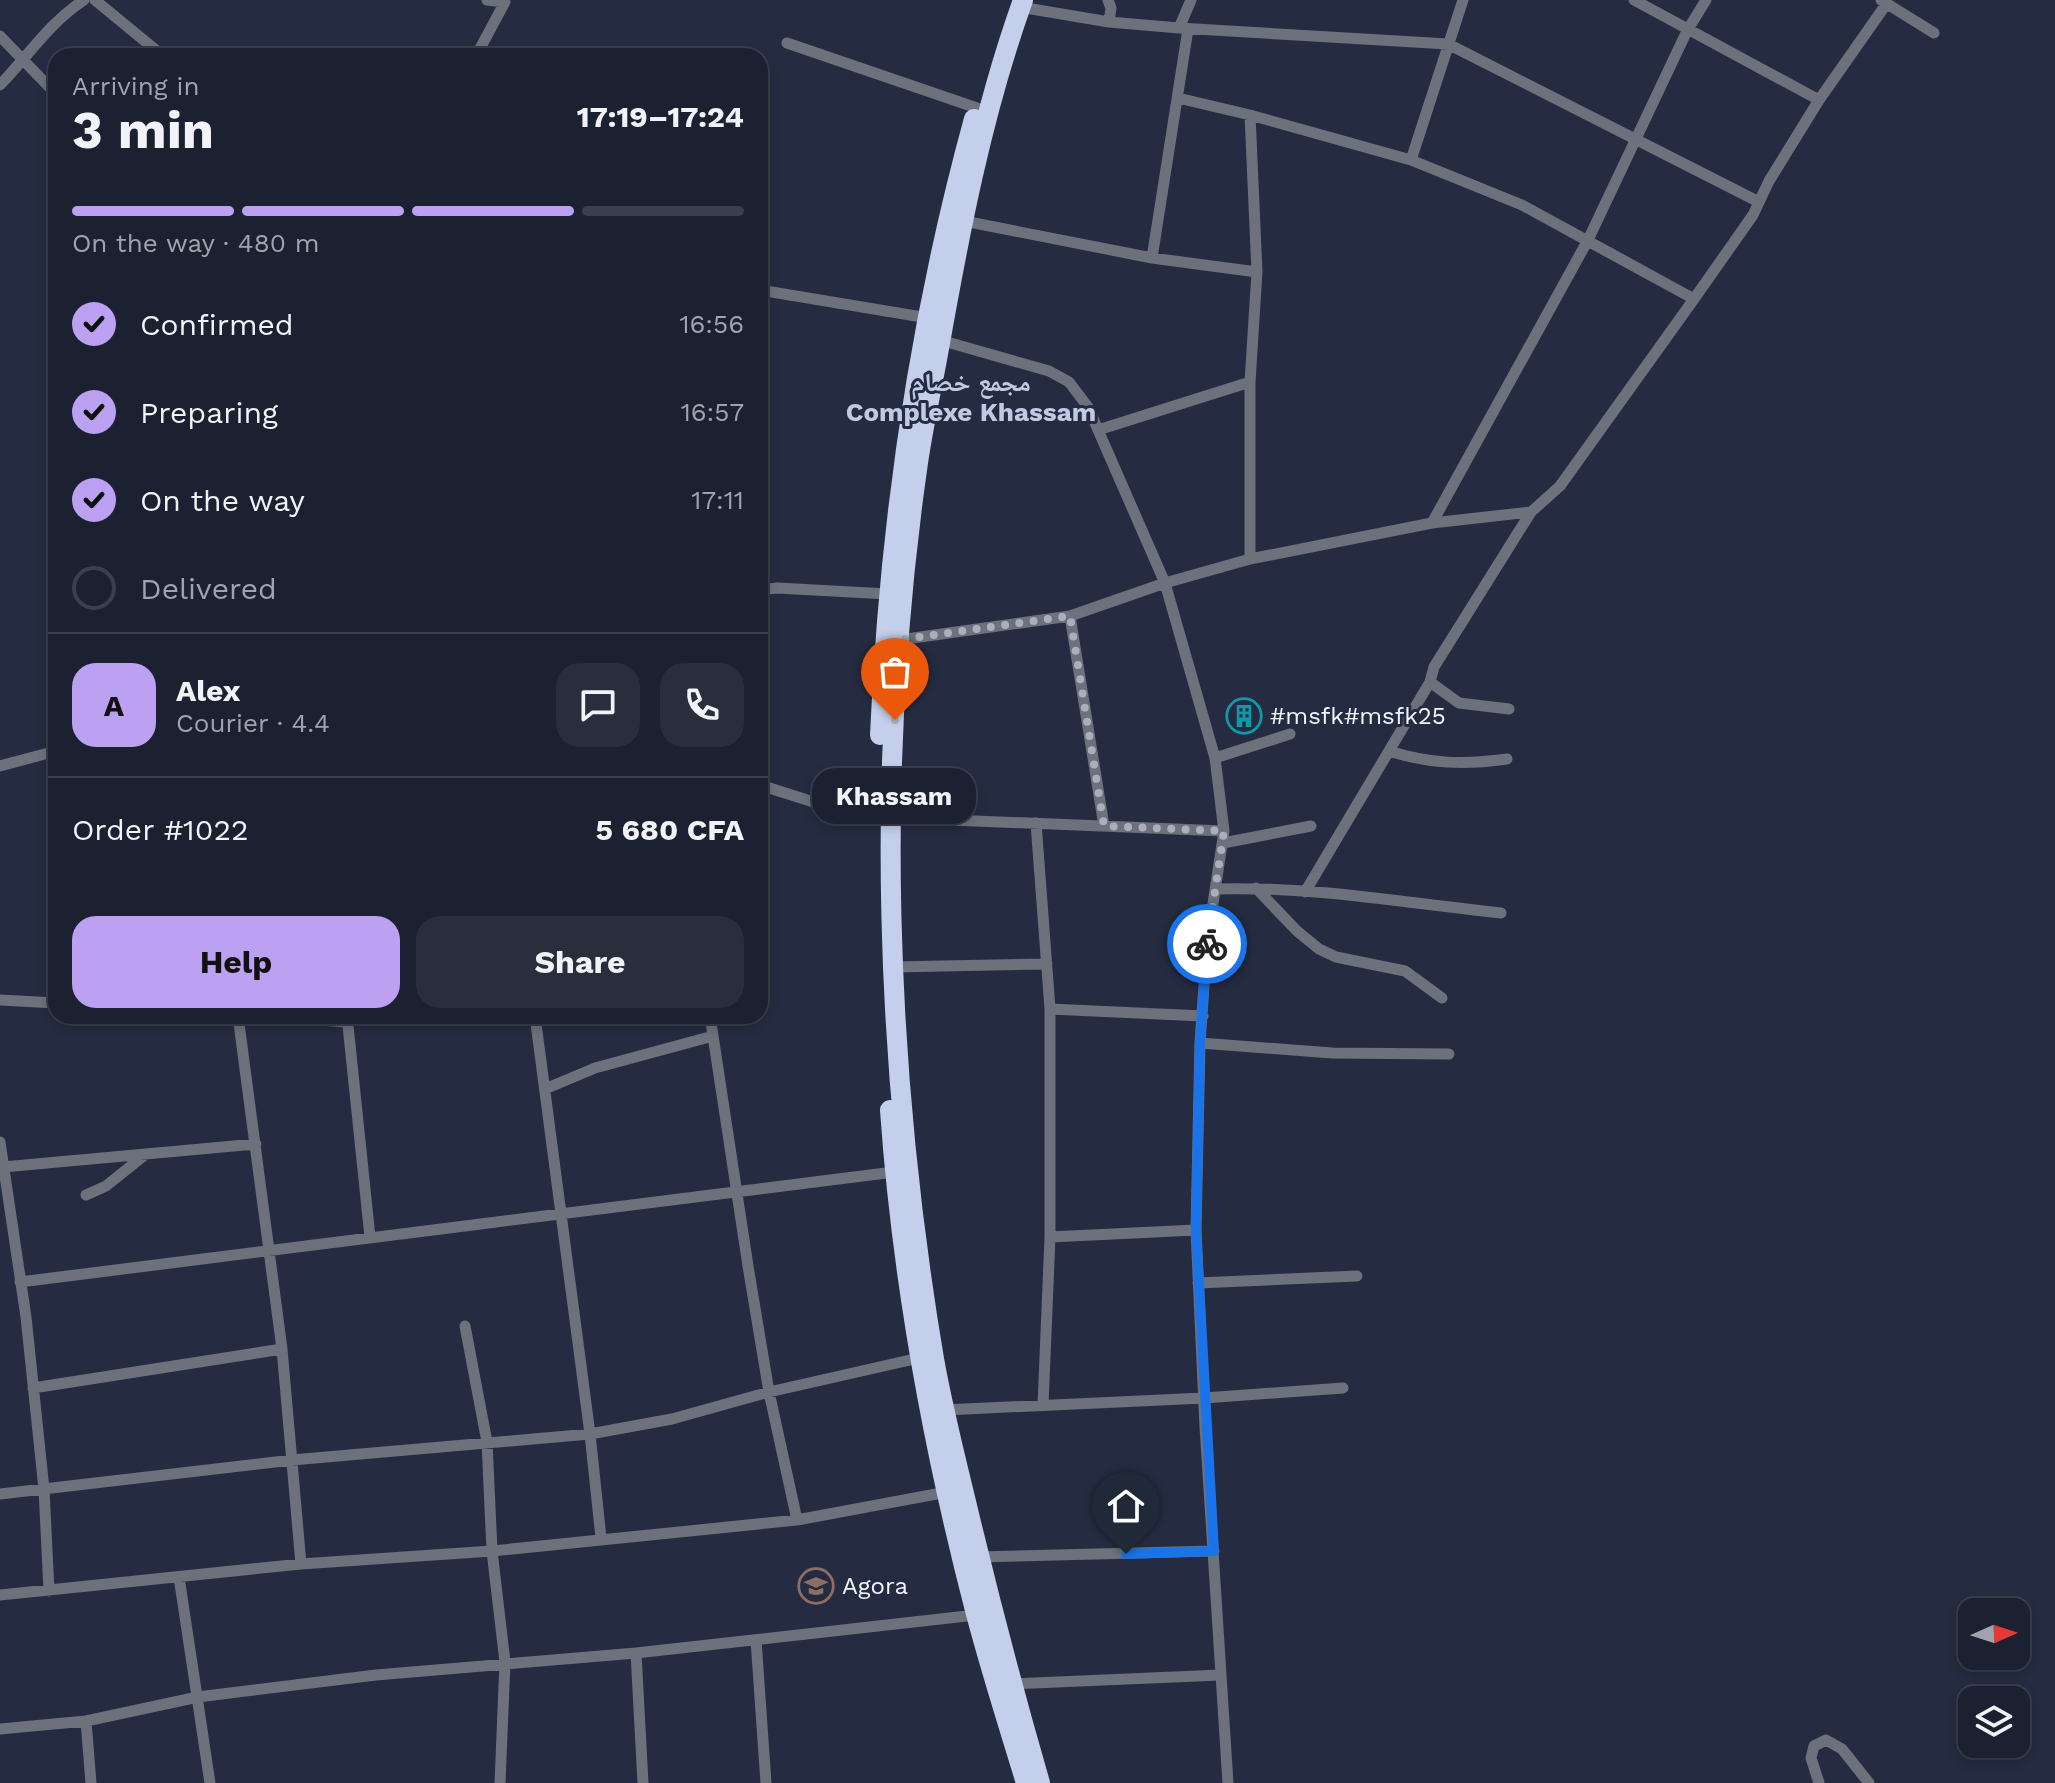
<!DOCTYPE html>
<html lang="en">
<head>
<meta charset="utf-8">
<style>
	:root { --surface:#1c2131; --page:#292e3d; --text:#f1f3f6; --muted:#a0a3ab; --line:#3a3e4d; --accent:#bca0f2 }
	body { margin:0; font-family:"Work Sans","Noto Naskh Arabic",sans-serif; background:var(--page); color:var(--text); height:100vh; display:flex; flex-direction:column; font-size:30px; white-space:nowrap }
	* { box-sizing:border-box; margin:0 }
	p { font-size:26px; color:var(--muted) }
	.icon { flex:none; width:44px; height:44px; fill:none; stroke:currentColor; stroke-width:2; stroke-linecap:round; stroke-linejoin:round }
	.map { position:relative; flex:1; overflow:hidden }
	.drawer { position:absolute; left:48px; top:48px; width:720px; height:976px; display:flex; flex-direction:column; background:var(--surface); border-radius:24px; box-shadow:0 4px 12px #0003,0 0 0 2px var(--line) }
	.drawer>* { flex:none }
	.needle { width:52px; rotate:87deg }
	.tools { position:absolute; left:1958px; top:1598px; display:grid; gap:16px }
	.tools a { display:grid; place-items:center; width:72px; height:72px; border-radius:16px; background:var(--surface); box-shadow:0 4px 12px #0003,0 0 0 2px var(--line); font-size:40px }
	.pin { position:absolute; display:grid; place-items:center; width:68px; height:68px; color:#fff; margin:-82px -34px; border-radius:50% 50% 50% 0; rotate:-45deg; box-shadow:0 0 8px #0007 }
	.pin .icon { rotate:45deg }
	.courier { position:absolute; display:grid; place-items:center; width:80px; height:80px; margin:-40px; border:6px solid #1a73e8; border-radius:50%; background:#fff; color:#222; box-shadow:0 2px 10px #0007 }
	.bubble { position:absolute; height:56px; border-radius:24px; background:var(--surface); box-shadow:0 4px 12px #0003,0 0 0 2px var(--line); font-size:26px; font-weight:700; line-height:56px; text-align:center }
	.head em { font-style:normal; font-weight:700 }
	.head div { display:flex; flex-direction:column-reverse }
	.head { display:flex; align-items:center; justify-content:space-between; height:136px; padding:0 24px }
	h1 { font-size:52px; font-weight:700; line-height:60px }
	.bar { display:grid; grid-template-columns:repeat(4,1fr); gap:12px 8px; align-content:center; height:96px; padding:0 24px }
	.bar i { height:10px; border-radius:6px; background:var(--line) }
	.bar .selected { background:var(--accent) }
	.bar p { grid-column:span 4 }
	.line { display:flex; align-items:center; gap:20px; padding:0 24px; border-top:2px solid var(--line) }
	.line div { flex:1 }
	.round { display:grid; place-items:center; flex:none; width:84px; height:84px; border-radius:24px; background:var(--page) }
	ol { padding:0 24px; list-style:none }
	li { display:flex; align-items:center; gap:24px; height:88px }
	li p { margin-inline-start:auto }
	li .icon { padding:8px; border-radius:50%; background:var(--accent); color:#111; stroke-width:4 }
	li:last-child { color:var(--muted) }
	li i { width:44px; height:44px; border:4px solid var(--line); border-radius:50% }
	.primary-button { display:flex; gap:16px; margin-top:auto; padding:16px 24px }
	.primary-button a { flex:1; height:92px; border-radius:24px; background:var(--accent); color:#111; font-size:32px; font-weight:700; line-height:92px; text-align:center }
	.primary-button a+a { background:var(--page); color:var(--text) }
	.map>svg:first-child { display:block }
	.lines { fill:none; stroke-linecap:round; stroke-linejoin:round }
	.street { stroke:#6c717c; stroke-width:11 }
	.highway { stroke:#c4d0eb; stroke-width:20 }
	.done { stroke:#aaafbb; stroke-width:8; stroke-dasharray:0 14.4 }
	.route { stroke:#1a73e8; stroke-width:10 }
	.labels { text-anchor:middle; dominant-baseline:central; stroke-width:6; stroke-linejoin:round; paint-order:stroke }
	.poi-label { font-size:24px; fill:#f2f5fd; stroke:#252c41; text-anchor:start }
	.neighbourhood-label { font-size:26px; font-weight:bold; fill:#c1cae5; stroke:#252c41 }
</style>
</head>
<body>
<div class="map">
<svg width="2055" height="1783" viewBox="0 0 2055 1783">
	<rect width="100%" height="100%" fill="#252c41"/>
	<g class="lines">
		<path class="street" d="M95,0L163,56
			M1108,0L1111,8L1109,22
			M1634,0L1819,100
			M1881,0L1934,33
			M1020,7L1109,22L1179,28L1448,44L1759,202
			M1179,28L1191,0
			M0,36L56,94
			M787,43L977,108
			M476,56L505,2L487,0
			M0,85C29,55 49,23 84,0
			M1178,98L1250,115L1411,160L1463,0
			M1250,115L1257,272L1250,382V559
			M1411,160L1522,205L1694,299
			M964,221L1152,258L1257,272
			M1152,258L1188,29
			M760,290L928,318
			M940,340L1049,371L1069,382L1088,407L1165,583L1215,758L1224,831L1207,943L1200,1043L1196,1230L1205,1427L1228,1783
			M1098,430L1250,382
			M1432,523L1588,240L1687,31L1706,0
			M760,590L777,588L888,594
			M1070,616L1104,826
			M899,640L1070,616L1165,583L1250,559L1432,523L1531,512L1560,486L1694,299L1753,215L1769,181L1819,100L1887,3
			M1430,682L1459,703L1509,709
			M1389,751C1430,764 1464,765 1507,759
			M1215,758L1290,734
			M0,766L56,751
			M760,785L826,806L877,817L1224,831
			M1036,823L1050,1009V1237L1043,1405
			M1223,843L1311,826
			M1256,888L1297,931L1319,949L1336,957L1405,971L1442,998
			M1216,889C1311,886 1406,903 1501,913
			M1305,892L1430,682L1434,667L1531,512
			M894,967L1047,964
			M0,1000L56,1003
			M1050,1009L1203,1016
			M238,1016L282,1349L301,1564
			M269,1016L347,1022
			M347,1016L370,1237
			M535,1016L590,1434L601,1538
			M710,1016L748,1266L769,1392L797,1520
			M1200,1043L1332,1053L1449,1054
			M545,1089L595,1068L713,1036
			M0,1142L26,1317L44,1489L49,1591
			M3,1167L256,1144
			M86,1195L106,1186L146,1154
			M1050,1237L1196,1230
			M20,1282C312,1248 602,1206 894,1172
			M1198,1283L1357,1276
			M465,1326L487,1442L492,1551L505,1662L500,1783
			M33,1388L282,1349
			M944,1410L1204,1398L1343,1388
			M0,1494L292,1460L590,1434L672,1419L769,1392L919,1358
			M980,1557L1214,1551
			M179,1577L210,1783
			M0,1595L301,1564L492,1551L797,1520L947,1492
			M756,1640L766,1783
			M636,1653L643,1783
			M1012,1684L1221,1675
			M86,1721L91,1783
			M0,1729L86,1721L198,1697L376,1675L636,1653L976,1615
			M1819,1783L1811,1758L1814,1746L1826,1740L1842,1749L1869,1783"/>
		<path class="highway" d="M1023,0C982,114 959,235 938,354C931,393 922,431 917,470C875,764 885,1067 934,1359C943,1410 956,1460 968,1510C990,1602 1014,1693 1040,1783
			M880,735C889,528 919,319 974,119
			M890,1110C902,1280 933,1449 976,1614C991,1671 1009,1727 1026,1783"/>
	</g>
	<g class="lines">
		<path class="done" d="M895,720L899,640L1070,616L1104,826L1224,831L1207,944"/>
		<path class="route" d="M1126,1554L1214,1551L1196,1230L1200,1043L1207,944"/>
	</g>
	<defs>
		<symbol id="building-ring" viewBox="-11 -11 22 22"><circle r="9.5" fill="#252c41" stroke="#0f9aa8" stroke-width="1.5"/><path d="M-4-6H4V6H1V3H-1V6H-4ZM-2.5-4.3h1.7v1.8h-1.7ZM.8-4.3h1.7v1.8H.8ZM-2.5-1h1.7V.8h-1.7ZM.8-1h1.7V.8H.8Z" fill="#0f9aa8"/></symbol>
		<symbol id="school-ring" viewBox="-11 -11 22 22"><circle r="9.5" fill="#252c41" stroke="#8d6e63" stroke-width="1.5"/><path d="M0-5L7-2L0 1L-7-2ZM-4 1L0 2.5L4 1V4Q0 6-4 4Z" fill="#8d6e63"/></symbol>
	</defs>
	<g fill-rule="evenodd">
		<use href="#building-ring" x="1224" y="696" width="40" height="40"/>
		<use href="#school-ring" x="796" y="1566" width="40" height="40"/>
	</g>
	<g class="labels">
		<g class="poi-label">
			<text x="1270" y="716">#msfk#msfk25</text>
			<text x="842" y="1586">Agora</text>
		</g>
		<g class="neighbourhood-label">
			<text x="971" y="382">مجمع خصام<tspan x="971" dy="30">Complexe Khassam</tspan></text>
		</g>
	</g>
</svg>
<div class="tools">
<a><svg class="needle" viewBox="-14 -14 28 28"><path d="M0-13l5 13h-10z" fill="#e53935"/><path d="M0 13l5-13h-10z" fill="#a0a3ab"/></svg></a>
<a><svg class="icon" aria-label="layers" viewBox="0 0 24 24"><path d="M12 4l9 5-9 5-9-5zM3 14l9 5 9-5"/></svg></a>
</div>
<div class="pin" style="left:895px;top:720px;background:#ea580c"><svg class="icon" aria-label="bag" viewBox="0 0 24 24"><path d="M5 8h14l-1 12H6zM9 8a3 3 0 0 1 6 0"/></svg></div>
<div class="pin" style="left:1126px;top:1554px;background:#1f2937"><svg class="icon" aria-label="home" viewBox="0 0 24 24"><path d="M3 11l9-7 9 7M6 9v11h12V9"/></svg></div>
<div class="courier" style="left:1207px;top:944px"><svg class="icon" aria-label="bike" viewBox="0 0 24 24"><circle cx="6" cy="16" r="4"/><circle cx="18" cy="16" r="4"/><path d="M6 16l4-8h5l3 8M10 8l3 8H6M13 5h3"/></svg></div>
<div class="bubble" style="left:812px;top:768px;width:164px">Khassam</div>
<section class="drawer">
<div class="head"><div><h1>3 min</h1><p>Arriving in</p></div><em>17:19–17:24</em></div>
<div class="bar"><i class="selected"></i><i class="selected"></i><i class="selected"></i><i></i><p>On the way · 480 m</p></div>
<ol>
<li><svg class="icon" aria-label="check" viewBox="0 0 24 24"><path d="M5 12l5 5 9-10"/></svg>Confirmed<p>16:56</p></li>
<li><svg class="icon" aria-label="check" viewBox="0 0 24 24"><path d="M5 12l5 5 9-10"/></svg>Preparing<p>16:57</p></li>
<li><svg class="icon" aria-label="check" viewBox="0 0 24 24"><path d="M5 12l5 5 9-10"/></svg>On the way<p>17:11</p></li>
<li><i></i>Delivered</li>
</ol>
<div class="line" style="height:144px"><b class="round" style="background:var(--accent);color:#111">A</b><div><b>Alex</b><p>Courier · 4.4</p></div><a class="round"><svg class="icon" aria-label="chat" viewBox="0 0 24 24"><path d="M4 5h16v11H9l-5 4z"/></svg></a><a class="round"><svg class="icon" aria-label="phone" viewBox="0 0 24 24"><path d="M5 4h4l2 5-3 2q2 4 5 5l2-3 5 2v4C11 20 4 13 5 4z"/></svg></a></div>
<div class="line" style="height:104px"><div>Order #1022</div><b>5 680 CFA</b></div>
<div class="primary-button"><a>Help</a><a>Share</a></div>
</section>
</div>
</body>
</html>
